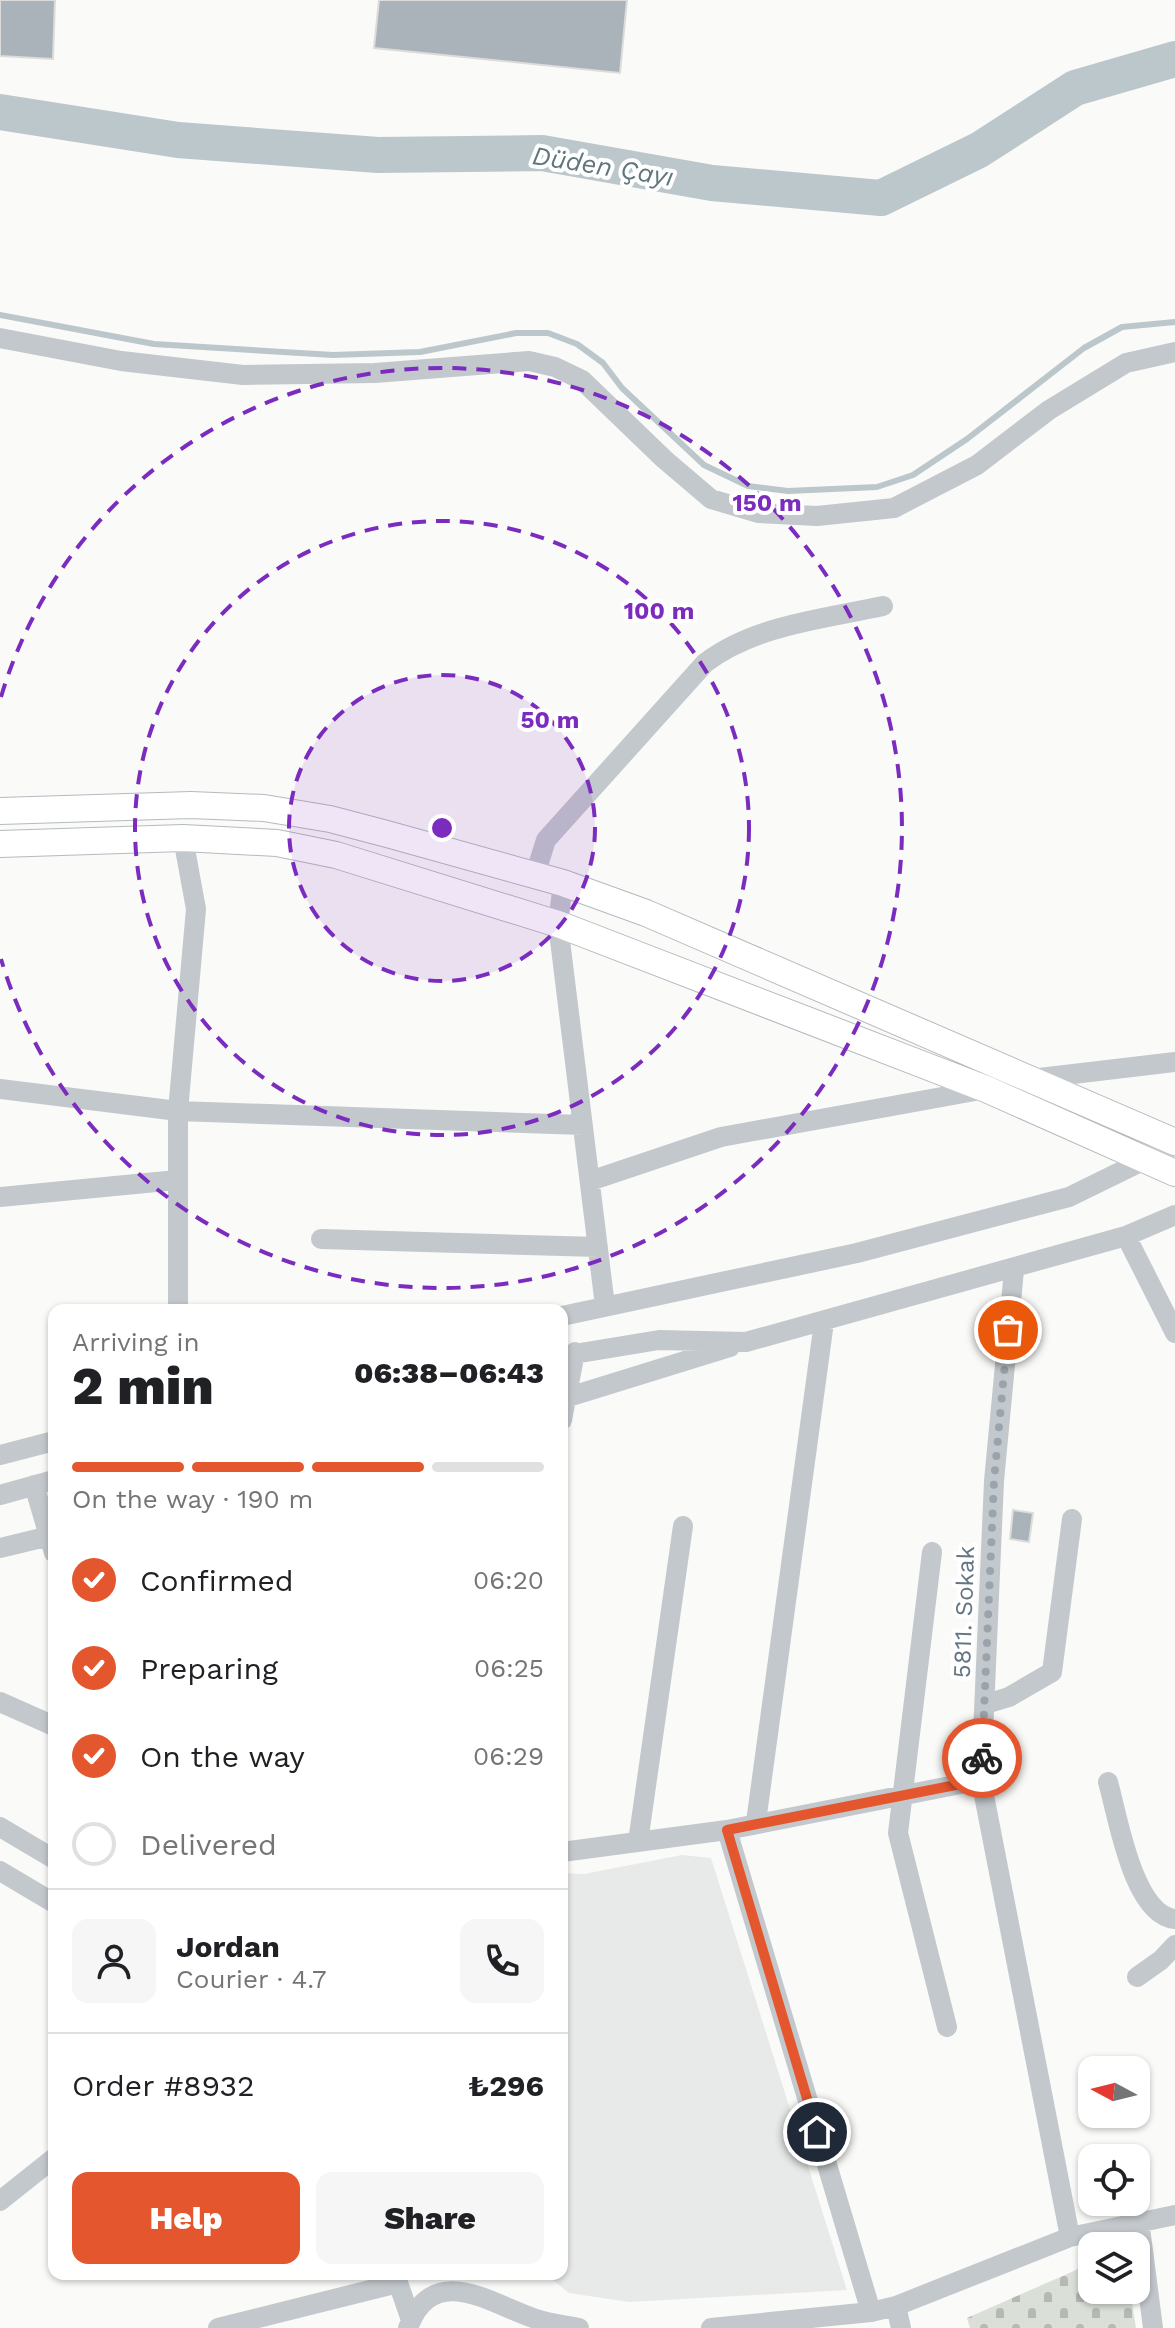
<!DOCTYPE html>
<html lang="en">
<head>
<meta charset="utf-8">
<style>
	:root { --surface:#fff; --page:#f6f6f6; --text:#202124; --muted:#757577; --line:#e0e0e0; --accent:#e4572e }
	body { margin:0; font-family:"Work Sans",sans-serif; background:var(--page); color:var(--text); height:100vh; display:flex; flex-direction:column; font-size:30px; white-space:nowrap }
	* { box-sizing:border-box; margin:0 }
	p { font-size:26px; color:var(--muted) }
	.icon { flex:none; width:44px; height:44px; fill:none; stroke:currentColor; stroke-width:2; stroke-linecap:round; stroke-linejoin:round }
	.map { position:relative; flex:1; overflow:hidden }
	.drawer { position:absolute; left:48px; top:1304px; width:520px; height:976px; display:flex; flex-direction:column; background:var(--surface); border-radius:16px; box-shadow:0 2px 6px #0004 }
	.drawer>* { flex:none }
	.needle { width:52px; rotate:277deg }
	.controls { position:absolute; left:1078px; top:2056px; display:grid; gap:16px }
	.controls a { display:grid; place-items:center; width:72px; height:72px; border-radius:16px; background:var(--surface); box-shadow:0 2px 6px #0004; font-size:40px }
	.pin { position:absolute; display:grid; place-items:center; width:68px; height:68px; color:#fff; margin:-34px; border:4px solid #fff; border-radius:50%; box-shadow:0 2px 8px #0007 }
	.courier { position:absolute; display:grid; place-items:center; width:80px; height:80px; margin:-40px; border:6px solid #e4572e; border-radius:50%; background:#fff; color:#222; box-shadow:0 2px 10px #0007 }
	.head em { font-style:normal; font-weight:800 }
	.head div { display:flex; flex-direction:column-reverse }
	.head { display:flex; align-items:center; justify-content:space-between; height:136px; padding:0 24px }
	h1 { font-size:52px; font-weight:800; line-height:60px }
	.bar { display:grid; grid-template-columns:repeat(4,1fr); gap:12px 8px; align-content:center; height:96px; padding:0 24px }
	.bar i { height:10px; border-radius:6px; background:var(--line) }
	.bar .on { background:var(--accent) }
	.bar p { grid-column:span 4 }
	.line { display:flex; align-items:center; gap:20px; padding:0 24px; border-top:2px solid var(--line) }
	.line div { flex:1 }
	.round { display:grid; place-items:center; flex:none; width:84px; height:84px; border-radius:16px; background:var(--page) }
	ol { padding:0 24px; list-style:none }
	li { display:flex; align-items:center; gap:24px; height:88px }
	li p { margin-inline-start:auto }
	li .icon { padding:8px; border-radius:50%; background:var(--accent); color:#fff; stroke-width:4 }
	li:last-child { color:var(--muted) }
	li i { width:44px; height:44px; border:4px solid var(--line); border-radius:50% }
	.action { display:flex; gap:16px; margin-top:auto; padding:16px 24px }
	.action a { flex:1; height:92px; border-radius:16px; background:var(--accent); color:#fff; font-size:32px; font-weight:800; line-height:92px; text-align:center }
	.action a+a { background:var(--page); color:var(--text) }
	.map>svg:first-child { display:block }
	.built { fill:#e8e9e9 }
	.cemetery { fill:url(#cemetery-stones) }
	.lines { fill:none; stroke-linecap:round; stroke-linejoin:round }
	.stream { stroke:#bbc7cb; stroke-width:6 }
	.river { stroke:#bbc7cb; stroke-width:36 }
	.building { fill:#aab3b9; stroke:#dcdcda; stroke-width:2 }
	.major-casing { stroke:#b5babe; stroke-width:28 }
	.minor { stroke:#c3c8cc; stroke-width:20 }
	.major { stroke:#fff; stroke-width:26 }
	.done { stroke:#99a4ac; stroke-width:8; stroke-dasharray:0 14.4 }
	.route { stroke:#e4572e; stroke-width:10 }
	.ring { fill:none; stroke:#7b2cbf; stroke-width:4; stroke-dasharray:14 10 }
	.labels { text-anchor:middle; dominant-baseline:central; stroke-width:8; stroke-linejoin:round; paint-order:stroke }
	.street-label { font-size:24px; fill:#657683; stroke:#fff }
	.water-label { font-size:26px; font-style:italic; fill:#60757c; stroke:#fff }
	.centre { fill:#7b2cbf; stroke:#fff; stroke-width:4 }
	.ring-label { font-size:24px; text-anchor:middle; font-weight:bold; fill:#7b2cbf; stroke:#fff; stroke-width:8; stroke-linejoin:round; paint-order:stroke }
</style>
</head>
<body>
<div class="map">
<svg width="1175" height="2328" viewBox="0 0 1175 2328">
	<defs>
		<pattern id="cemetery-stones" width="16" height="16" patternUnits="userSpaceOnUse" patternTransform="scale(2)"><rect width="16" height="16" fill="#dadfd7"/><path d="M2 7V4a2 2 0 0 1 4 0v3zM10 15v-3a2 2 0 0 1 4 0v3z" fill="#b4b9b4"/></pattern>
	</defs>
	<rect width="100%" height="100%" fill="#fafaf8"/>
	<path class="built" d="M682,1855L711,1858L847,2290L629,2302L569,2293L545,2274H562V1873L584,1874Z"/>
	<path class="cemetery" d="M1092,2263V2290H1130L1136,2328H970L967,2318Z"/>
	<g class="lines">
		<path class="stream" d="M0,315L154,344L333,355L420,352L516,333H548L577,344L603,363L622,388L704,465L748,486L788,491L877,487L913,475L967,439L1084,348L1122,327L1175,322"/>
		<path class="river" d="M0,112L178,140L378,155L542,153L712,183L881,198L979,150L1075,88L1175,59"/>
	</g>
	<path class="building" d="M0,0H55L53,59L0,56Z
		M379,0H627L620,73L374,48Z
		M1013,1510L1033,1513L1029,1542L1010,1539Z"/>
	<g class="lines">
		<defs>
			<path id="major" d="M0,811L191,805L264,808L330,819L387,834L563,883L646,913L1175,1142
				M0,844L183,838L277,843L336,855L558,924L986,1089L1175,1173"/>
		</defs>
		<use href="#major" class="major-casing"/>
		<path class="minor" d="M0,338L121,361L243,375L375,373L529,361L555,367L582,380L664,459L711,499L758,513L817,516L894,508L977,465L1049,410L1126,363L1175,352
			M535,875L546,840L705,663C755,625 823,619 883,606
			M563,883L558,924L605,1306
			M1031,1079L1175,1062
			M0,1089L178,1111L583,1125
			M590,1181L721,1137L986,1089
			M0,1197L177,1180
			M1126,1236L1175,1333
			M321,1239L598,1247
			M1014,1270L994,1481L981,1780L1070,2237
			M178,1310V1111L196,909L183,838
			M562,1316L857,1253L1069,1197L1175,1145
			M562,1356L659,1340L746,1342L1126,1236L1175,1215
			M562,1399L730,1347
			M562,1420L575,1352
			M0,1455L54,1441
			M34,1485L54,1553
			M0,1495L54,1480
			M0,1548L54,1535
			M932,1552L898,1833L947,2027
			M0,1702L54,1726
			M986,1704L1009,1697L1052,1672L1072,1519
			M1108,1782C1118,1817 1133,1915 1175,1919
			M756,1822L824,1322
			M0,1827L54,1859
			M727,1830L871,2312
			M638,1842L683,1526
			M562,1852L727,1830L981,1780
			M0,1871L54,1903
			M1137,1977L1161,1960L1175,1945
			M0,2201L54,2158
			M1139,2220L1153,2328
			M395,2274L411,2320
			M896,2306L901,2328
			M218,2328L398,2283
			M408,2328C434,2259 494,2306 536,2319C550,2324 565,2325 579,2328
			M711,2328L871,2312L896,2306L1070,2237L1175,2215"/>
		<use href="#major" class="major"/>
	</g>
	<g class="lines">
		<path class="done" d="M982,1758L994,1481L1008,1330"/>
		<path class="route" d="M817,2132L727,1830L981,1780L982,1758"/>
	</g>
	<circle cx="442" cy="828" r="153" fill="#7b2cbf" fill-opacity=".12"/>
	<g class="ring">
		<circle cx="442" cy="828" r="153"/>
		<circle cx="442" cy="828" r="307"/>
		<path d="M1 697A460 460 0 1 1 1 959"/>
	</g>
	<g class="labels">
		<g class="street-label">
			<text transform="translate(964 1612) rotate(-88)">5811. Sokak</text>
		</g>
		<g class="water-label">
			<text transform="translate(603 166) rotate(9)">Düden Çayı</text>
		</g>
	</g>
	<circle cx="442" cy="828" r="12" class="centre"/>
	<g class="ring-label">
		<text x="767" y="511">150 m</text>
		<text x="659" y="619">100 m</text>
		<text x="550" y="728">50 m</text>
	</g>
</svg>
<div class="controls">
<a><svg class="needle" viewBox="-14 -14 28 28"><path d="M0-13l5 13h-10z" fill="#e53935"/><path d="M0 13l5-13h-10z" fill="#757577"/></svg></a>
<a><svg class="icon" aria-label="locate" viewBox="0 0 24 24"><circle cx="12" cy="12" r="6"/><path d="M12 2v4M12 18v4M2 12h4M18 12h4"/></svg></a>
<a><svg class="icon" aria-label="layers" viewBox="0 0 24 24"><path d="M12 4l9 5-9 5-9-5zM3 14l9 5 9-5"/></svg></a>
</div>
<div class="pin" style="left:1008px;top:1330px;background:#ea580c"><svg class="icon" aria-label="bag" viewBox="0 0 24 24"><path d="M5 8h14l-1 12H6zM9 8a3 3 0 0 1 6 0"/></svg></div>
<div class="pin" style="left:817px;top:2132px;background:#1f2937"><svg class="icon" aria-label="home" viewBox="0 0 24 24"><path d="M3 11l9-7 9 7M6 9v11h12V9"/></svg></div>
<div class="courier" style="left:982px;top:1758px"><svg class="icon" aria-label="bike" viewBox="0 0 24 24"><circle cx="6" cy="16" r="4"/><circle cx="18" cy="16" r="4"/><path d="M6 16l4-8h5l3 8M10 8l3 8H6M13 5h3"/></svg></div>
<section class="drawer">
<div class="head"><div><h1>2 min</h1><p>Arriving in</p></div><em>06:38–06:43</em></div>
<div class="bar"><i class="on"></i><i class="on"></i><i class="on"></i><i></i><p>On the way · 190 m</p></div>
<ol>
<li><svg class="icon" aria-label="check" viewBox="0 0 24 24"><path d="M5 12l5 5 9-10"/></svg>Confirmed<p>06:20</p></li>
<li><svg class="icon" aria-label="check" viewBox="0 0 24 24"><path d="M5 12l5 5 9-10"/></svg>Preparing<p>06:25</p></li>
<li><svg class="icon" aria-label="check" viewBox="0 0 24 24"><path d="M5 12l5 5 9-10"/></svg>On the way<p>06:29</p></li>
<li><i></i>Delivered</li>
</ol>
<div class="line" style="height:144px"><a class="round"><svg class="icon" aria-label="person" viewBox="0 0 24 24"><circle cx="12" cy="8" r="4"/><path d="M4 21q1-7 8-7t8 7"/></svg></a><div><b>Jordan</b><p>Courier · 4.7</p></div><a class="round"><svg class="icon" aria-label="phone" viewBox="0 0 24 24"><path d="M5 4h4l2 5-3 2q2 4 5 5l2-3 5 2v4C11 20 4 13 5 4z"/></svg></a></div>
<div class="line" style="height:104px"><div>Order #8932</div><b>₺296</b></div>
<div class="action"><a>Help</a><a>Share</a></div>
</section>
</div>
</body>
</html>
